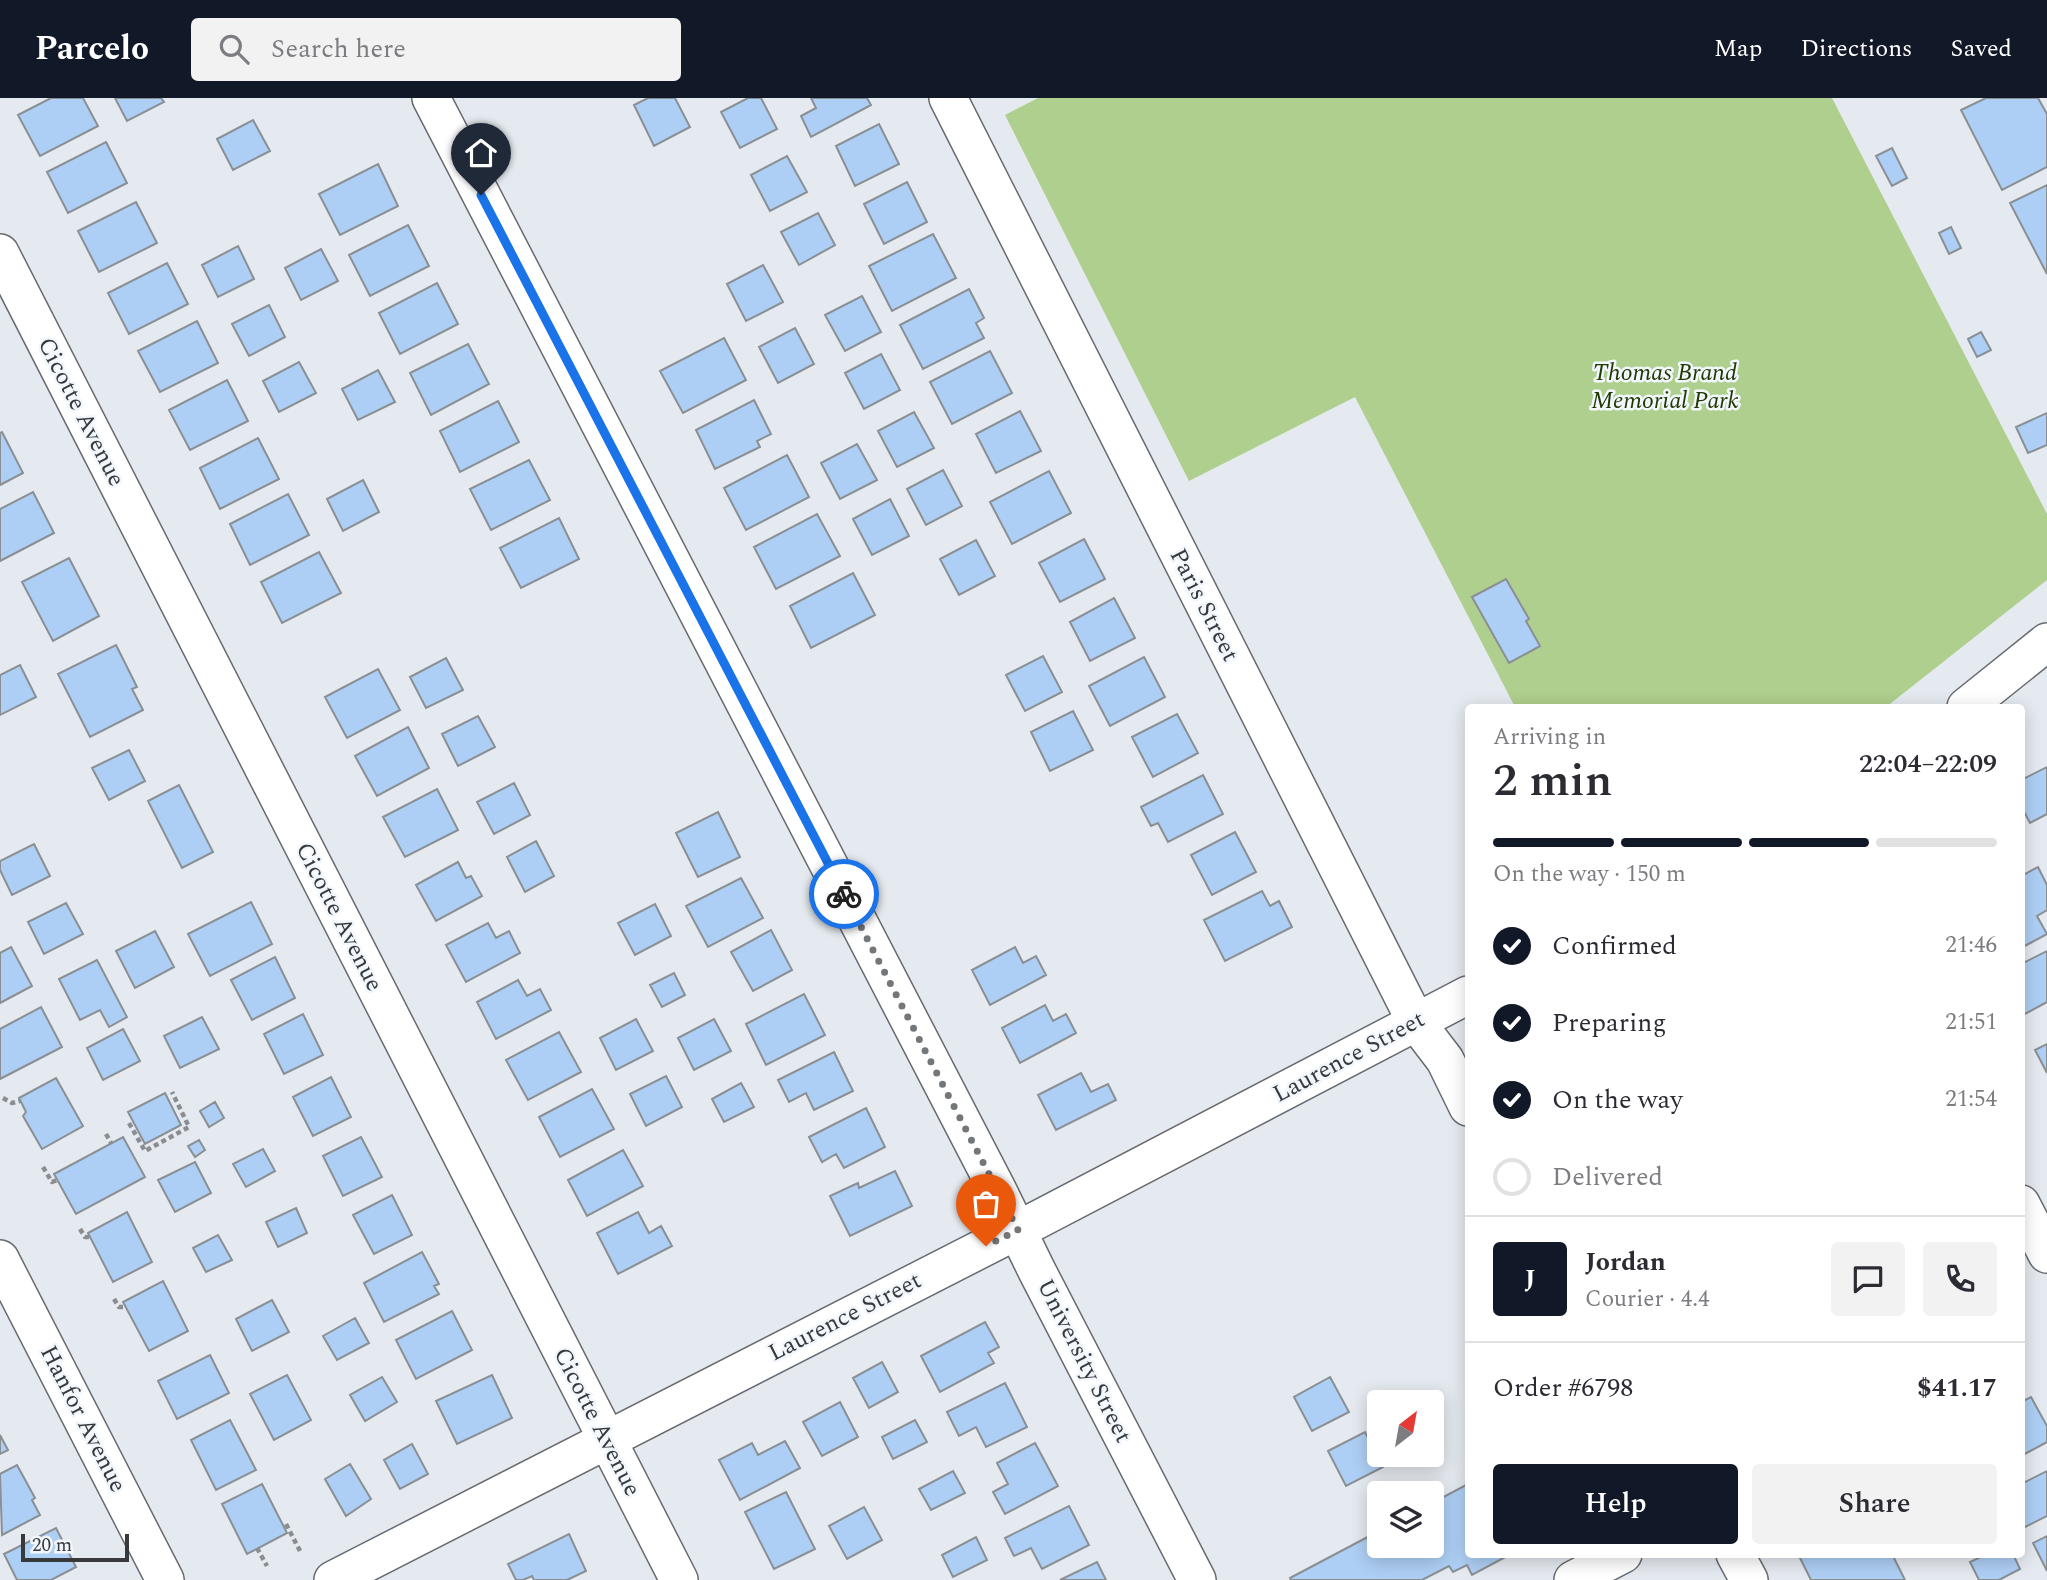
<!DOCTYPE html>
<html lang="en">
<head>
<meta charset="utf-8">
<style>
	:root { --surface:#fff; --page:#f2f2f3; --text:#2b2b33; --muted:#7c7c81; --line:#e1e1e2; --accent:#111827 }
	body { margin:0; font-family:Spectral,serif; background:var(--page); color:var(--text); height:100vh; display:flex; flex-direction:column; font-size:26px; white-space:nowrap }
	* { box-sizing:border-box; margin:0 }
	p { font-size:23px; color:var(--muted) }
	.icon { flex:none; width:38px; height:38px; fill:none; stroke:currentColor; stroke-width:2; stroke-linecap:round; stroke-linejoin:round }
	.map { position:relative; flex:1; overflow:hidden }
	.details { position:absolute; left:1465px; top:606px; width:560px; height:854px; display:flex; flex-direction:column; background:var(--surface); border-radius:7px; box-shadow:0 4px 18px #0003 }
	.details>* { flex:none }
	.needle { width:46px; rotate:31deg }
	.tools { position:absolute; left:1367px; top:1292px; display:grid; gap:14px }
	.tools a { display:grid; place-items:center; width:77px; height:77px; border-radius:7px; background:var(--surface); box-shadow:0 4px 18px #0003; font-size:35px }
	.scale { position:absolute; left:21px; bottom:18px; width:108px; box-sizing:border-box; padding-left:7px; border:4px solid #37393b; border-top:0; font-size:19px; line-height:24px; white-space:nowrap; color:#37393b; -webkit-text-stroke:5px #f2f7fd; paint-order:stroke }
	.pin { position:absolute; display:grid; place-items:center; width:60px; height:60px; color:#fff; margin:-72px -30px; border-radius:50% 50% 50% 0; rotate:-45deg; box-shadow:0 0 7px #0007 }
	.pin .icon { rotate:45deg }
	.courier { position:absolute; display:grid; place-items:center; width:70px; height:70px; margin:-35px; border:5px solid #1a73e8; border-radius:50%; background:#fff; color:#222; box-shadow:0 2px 9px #0007 }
	.overview em { font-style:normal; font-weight:600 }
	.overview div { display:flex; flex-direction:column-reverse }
	.overview { display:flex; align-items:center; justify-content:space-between; height:119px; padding:0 28px }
	h1 { font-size:46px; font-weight:600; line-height:52px }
	.bar { display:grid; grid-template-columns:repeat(4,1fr); gap:10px 7px; align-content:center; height:84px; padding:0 28px }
	.bar i { height:9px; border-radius:5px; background:var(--line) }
	.bar .current { background:var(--accent) }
	.bar p { grid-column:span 4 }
	.line { display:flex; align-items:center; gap:18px; padding:0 28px; border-top:2px solid var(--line) }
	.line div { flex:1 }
	.round { display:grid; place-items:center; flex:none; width:74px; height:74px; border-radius:7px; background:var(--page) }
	ol { padding:0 28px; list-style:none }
	li { display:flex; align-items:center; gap:21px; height:77px }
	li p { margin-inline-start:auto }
	li .icon { padding:7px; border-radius:50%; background:var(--accent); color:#fff; stroke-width:4 }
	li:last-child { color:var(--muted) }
	li i { width:38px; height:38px; border:4px solid var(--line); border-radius:50% }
	.cta { display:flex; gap:14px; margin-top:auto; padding:14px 28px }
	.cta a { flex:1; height:80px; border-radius:7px; background:var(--accent); color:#fff; font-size:28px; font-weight:600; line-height:80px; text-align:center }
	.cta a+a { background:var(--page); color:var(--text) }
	header { display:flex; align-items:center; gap:42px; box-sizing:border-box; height:98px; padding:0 35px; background:var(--accent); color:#fff }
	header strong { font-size:33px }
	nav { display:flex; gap:38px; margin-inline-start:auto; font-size:24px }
	.search { width:490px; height:63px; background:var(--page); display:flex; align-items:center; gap:18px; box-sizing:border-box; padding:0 24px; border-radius:7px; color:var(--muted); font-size:26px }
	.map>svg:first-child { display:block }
	.green { fill:#aecf8d }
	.building { fill:#aecff5; stroke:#8a8f94; stroke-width:2 }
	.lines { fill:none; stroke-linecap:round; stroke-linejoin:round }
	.minor-casing { stroke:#676b70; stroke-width:40 }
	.path { stroke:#8a8d91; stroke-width:4.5; stroke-dasharray:5 3.5; stroke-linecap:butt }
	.minor { stroke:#fff; stroke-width:37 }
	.done { stroke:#74777a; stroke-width:7; stroke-dasharray:0 12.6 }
	.route { stroke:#1a73e8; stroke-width:9 }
	.labels { text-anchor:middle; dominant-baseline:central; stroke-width:5; stroke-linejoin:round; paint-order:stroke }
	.park-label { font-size:24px; font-style:italic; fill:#233902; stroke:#f2f7fd }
	.street-label { font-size:24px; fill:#37393b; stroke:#f2f7fd }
</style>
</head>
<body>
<header>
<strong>Parcelo</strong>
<div class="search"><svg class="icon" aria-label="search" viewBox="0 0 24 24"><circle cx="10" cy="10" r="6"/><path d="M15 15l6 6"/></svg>Search here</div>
<nav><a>Map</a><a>Directions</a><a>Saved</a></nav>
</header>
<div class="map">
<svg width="2047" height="1482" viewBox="0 0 2047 1482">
	<rect width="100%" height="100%" fill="#e5eaf0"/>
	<path class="green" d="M1038,0H1832L2047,416V482L1886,609H1515L1355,299L1189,383L1005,17Z"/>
	<path class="building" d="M51,0H83L98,28L40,58L18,17Z
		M115,0H161L164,4L127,23Z
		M648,0H675L690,29L654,48L634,7Z
		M748,0H761L777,31L740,50L721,14Z
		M811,0H867L871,7L811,39L801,18L816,10Z
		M1986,0H2038L2047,16V69L2002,92L1961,12Z
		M253,22L270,53L233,72L217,41Z
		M879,26L899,66L855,88L836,48Z
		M106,44L127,85L68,115L47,74Z
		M1892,50L1907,80L1892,88L1876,58Z
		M787,58L807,94L770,113L751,77Z
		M378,66L398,108L340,137L319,96Z
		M907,84L927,124L884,146L864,106Z
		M2047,87V176L2010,105Z
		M136,104L157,145L99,174L78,133Z
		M818,115L835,147L799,167L781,134Z
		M408,127L429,168L370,198L349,157Z
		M1951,129L1961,150L1949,156L1939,135Z
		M933,136L956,180L892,213L869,168Z
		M238,148L254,181L218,199L202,167Z
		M321,151L338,183L301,202L285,170Z
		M167,165L188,206L129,236L108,195Z
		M763,167L783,204L746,223L727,186Z
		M437,185L458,226L400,256L379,215Z
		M969,191L984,220L976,225L984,240L923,271L900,227Z
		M862,198L881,234L845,253L825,217Z
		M269,207L285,239L249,258L232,226Z
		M197,223L218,265L160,294L138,253Z
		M795,230L814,266L778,285L759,249Z
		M1981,234L1991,252L1977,259L1968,241Z
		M724,240L746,282L683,315L660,273Z
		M468,246L489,286L431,317L410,275Z
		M990,253L1012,295L952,326L930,284Z
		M881,256L900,292L864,311L845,275Z
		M299,264L316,295L279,314L263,283Z
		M378,272L395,304L358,322L342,291Z
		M227,282L248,323L190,352L169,312Z
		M754,302L771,336L757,343L760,349L715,371L696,332Z
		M498,303L519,344L460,374L440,333Z
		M1020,313L1041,353L996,375L976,336Z
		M914,314L934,350L897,369L878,333Z
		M2047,315V347L2028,355L2016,329Z
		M2,334L23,375L0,387V335Z
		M258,340L279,381L220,411L200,370Z
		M857,346L877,382L840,401L821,365Z
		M787,357L809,399L746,432L724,390Z
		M529,362L550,402L491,432L470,391Z
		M943,372L962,408L926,427L907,391Z
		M1049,373L1071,415L1012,446L990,404Z
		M363,382L379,414L343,433L327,401Z
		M33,394L54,435L0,463V411Z
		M288,396L309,437L250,467L230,426Z
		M890,401L909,438L872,457L853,421Z
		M817,416L840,458L776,491L754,449Z
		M559,420L579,461L521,490L500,450Z
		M1084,441L1105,481L1060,504L1039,465Z
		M976,442L995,478L959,497L940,461Z
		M319,454L341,495L282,525L261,484Z
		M69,460L99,518L53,543L22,484Z
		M853,475L875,517L811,550L790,508Z
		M1506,481L1529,521L1526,523L1540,548L1509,565L1472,499Z
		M1114,500L1135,540L1090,563L1070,524Z
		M116,547L137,589L132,591L143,612L90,639L58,576Z
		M1043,558L1062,594L1025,613L1006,577Z
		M1144,559L1165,599L1110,628L1089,588Z
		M446,560L463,592L426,610L410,579Z
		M20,567L36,599L0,617V577Z
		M378,571L400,612L347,640L325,599Z
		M1073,613L1093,652L1050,673L1031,634Z
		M1177,616L1198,655L1153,679L1132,639Z
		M478,618L495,649L458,668L442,636Z
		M408,629L429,670L377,698L355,658Z
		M129,652L145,683L109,702L92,670Z
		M2047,669V716L2030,725L2021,708V682Z
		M1203,677L1223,716L1168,744L1158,725L1151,728L1141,709Z
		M514,685L530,717L494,736L477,704Z
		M179,687L213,754L182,770L148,703Z
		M437,691L458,732L405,759L383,719Z
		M718,714L740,759L698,779L676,735Z
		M1235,734L1256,774L1212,797L1191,757Z
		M536,743L554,778L525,794L507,759Z
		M34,746L50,778L12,797L0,772V763Z
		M458,764L466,780L471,778L482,798L436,823L416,787Z
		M2038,769L2047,787V812L2037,818L2047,836L2021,850V778Z
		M741,780L763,820L708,849L686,808Z
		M1262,793L1270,808L1279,803L1292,829L1225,863L1204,822Z
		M251,804L272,846L210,878L188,836Z
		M66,805L83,836L44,856L28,824Z
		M655,806L671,838L635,857L618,825Z
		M488,825L496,840L509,833L520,855L466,884L446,847Z
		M771,832L792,872L753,893L731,854Z
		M155,833L174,869L135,890L116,853Z
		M11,849L32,888L0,905V855Z
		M1015,849L1023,865L1036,858L1046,877L990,907L972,872Z
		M2047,853V904L2023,917L2021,914V866Z
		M275,859L295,900L252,922L231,882Z
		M97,862L127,919L109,929L100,912L80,922L59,881Z
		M674,875L685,897L662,909L650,887Z
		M518,882L527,898L540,891L551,912L496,941L477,904Z
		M804,896L825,937L766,967L746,926Z
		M1045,907L1053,923L1066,916L1076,935L1020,965L1002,930Z
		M41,909L62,949L0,981V931Z
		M303,916L323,957L284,976L264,936Z
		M202,919L219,951L180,970L164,938Z
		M636,921L653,953L616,972L600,940Z
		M714,921L731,953L694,972L678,940Z
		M123,931L140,963L103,982L87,950Z
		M559,934L581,974L528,1002L506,962Z
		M2047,946V975L2035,952Z
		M834,954L853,993L814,1012L806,995L789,1004L778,982Z
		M1081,975L1091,994L1108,986L1116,1002L1056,1032L1038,997Z
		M666,978L682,1009L646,1028L630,996Z
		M331,979L351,1019L313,1038L293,999Z
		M56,980L83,1028L42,1051L23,1018L26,1014L19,1000Z
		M741,985L754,1009L724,1024L712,1001Z
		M592,991L614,1031L560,1059L539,1019Z
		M165,995L181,1027L145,1046L128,1014Z
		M215,1004L224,1020L209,1029L200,1013Z
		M866,1010L885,1049L844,1070L836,1056L822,1064L809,1039Z
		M123,1039L145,1079L76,1116L54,1076Z
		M361,1039L382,1079L343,1098L323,1058Z
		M199,1042L205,1052L195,1059L188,1048Z
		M263,1051L275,1073L246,1089L233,1066Z
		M623,1052L643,1088L587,1118L568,1082Z
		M195,1064L211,1095L175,1114L158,1082Z
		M895,1073L912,1108L850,1138L830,1098L858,1085L859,1090Z
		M392,1097L412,1137L374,1156L353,1117Z
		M296,1110L307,1135L278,1149L266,1124Z
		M127,1114L152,1164L113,1184L88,1135Z
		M638,1114L649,1135L661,1128L672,1148L618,1176L597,1135Z
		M218,1137L232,1162L206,1174L193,1150Z
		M422,1154L439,1186L434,1188L439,1196L384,1224L364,1185Z
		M163,1183L188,1233L149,1253L123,1204Z
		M272,1202L289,1234L252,1253L236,1221Z
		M452,1213L472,1252L416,1281L396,1242Z
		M355,1220L369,1245L337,1262L323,1238Z
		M985,1224L999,1249L988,1255L994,1265L940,1294L921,1258Z
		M210,1257L229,1295L177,1321L158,1283Z
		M882,1264L898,1294L869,1310L853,1280Z
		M287,1277L311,1322L274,1342L250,1296Z
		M492,1277L512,1320L457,1346L436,1303Z
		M382,1279L397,1304L365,1323L350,1297Z
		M1330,1279L1349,1314L1312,1333L1294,1299Z
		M1005,1285L1027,1329L986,1349L976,1329L959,1338L947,1314Z
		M2031,1299L2047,1328V1344L2021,1358V1304Z
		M840,1304L858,1339L822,1358L803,1324Z
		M230,1322L256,1372L216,1392L191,1342Z
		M915,1322L927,1344L893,1361L882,1339Z
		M1432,1322L1443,1343L1432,1349Z
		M1365,1334L1383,1369L1346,1388L1328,1353Z
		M0,1337L8,1352L0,1356Z
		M785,1343L800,1370L740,1402L719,1362L752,1345L758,1357Z
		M1035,1345L1058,1388L1005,1416L993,1394L1008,1386L997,1365Z
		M412,1346L428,1376L400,1391L384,1362Z
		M350,1366L371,1401L346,1418L325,1381Z
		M17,1367L35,1400L32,1402L40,1417L2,1437L0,1376Z
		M953,1373L965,1395L931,1412L919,1391Z
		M2047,1373V1418L2023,1430L2021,1426V1386Z
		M262,1386L287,1435L247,1456L222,1406Z
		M1468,1386V1456H1511L1472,1477L1467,1467L1453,1474L1449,1468L1422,1482H1291L1290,1480L1379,1433V1447H1432V1405Z
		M786,1394L815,1451L774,1471L745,1414Z
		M1069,1408L1089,1447L1042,1471L1031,1450L1014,1458L1005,1440Z
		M864,1409L882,1442L847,1461L829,1428Z
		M56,1430L76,1469L51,1482H17L4,1456Z
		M569,1436L586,1473L567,1482H534L532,1478L523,1482H516L508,1466Z
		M2047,1438V1473L2033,1445Z
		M976,1439L987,1462L953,1479L942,1457Z
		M1798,1456H1892L1905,1482H1811Z
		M1987,1456H2013L2020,1471L1999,1482H1979L1970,1464Z
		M1097,1464L1106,1482H1060Z"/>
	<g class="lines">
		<defs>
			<path id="minor" d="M431,0L998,1093L1037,1173L1197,1482
				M948,0L1416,924L1445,962L1468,1009
				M0,155L679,1482
				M1966,609L2047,544
				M2021,1106L2047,1156
				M0,1161L165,1482
				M1735,1456L1749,1482
				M333,1482L1018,1132L1468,897
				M1573,1482L1623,1456"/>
		</defs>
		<use href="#minor" class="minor-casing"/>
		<path class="path" d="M3,1000L12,1005L20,1003
			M129,1025L145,1053L189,1029L172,994
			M106,1036L111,1045
			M43,1069L52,1084L57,1082
			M80,1131L85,1139H90
			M114,1201L119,1209H125
			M286,1426L300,1453
			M257,1450L267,1468"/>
		<use href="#minor" class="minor"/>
	</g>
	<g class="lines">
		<path class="done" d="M844,796L1018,1132L986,1148"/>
		<path class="route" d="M481,97L844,796"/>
	</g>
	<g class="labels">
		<g class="park-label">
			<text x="1665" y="275">Thomas Brand<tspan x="1665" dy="28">Memorial Park</tspan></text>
		</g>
		<g class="street-label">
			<text transform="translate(81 314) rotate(63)">Cicotte Avenue</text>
			<text transform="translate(1204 507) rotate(63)">Paris Street</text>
			<text transform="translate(339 819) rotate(63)">Cicotte Avenue</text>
			<text transform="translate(1349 959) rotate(-28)">Laurence Street</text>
			<text transform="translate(845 1219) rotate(-27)">Laurence Street</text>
			<text transform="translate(1084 1263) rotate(63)">University Street</text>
			<text transform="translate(83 1321) rotate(63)">Hanfor Avenue</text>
			<text transform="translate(597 1324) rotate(63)">Cicotte Avenue</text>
		</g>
	</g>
</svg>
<div class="tools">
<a><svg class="needle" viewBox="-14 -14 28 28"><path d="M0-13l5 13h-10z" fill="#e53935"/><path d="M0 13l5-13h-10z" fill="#7c7c81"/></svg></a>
<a><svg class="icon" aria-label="layers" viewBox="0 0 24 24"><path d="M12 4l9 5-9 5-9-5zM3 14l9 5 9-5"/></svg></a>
</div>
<div class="scale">20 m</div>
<div class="pin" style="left:986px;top:1148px;background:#ea580c"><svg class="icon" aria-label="bag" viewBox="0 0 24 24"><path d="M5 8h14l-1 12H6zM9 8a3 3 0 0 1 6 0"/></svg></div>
<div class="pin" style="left:481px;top:97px;background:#1f2937"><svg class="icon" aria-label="home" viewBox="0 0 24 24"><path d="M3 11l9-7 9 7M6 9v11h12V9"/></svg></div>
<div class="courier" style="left:844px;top:796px"><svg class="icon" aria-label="bike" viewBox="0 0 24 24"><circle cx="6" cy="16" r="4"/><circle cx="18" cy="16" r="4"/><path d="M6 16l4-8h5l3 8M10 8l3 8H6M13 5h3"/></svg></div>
<section class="details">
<div class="overview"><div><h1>2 min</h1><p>Arriving in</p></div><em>22:04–22:09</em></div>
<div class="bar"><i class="current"></i><i class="current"></i><i class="current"></i><i></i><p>On the way · 150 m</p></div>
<ol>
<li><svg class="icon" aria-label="check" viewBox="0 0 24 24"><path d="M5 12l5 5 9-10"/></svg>Confirmed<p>21:46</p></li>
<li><svg class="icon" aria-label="check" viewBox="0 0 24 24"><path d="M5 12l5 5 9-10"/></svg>Preparing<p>21:51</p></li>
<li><svg class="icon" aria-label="check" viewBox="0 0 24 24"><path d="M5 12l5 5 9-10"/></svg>On the way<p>21:54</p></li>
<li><i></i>Delivered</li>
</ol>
<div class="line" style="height:126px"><b class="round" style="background:var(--accent);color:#fff">J</b><div><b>Jordan</b><p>Courier · 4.4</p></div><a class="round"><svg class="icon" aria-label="chat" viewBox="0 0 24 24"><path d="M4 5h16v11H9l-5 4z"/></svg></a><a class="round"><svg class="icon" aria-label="phone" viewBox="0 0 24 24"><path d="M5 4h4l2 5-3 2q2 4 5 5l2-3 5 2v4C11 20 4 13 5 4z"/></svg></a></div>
<div class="line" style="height:91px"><div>Order #6798</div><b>$41.17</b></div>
<div class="cta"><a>Help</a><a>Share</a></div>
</section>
</div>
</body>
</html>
